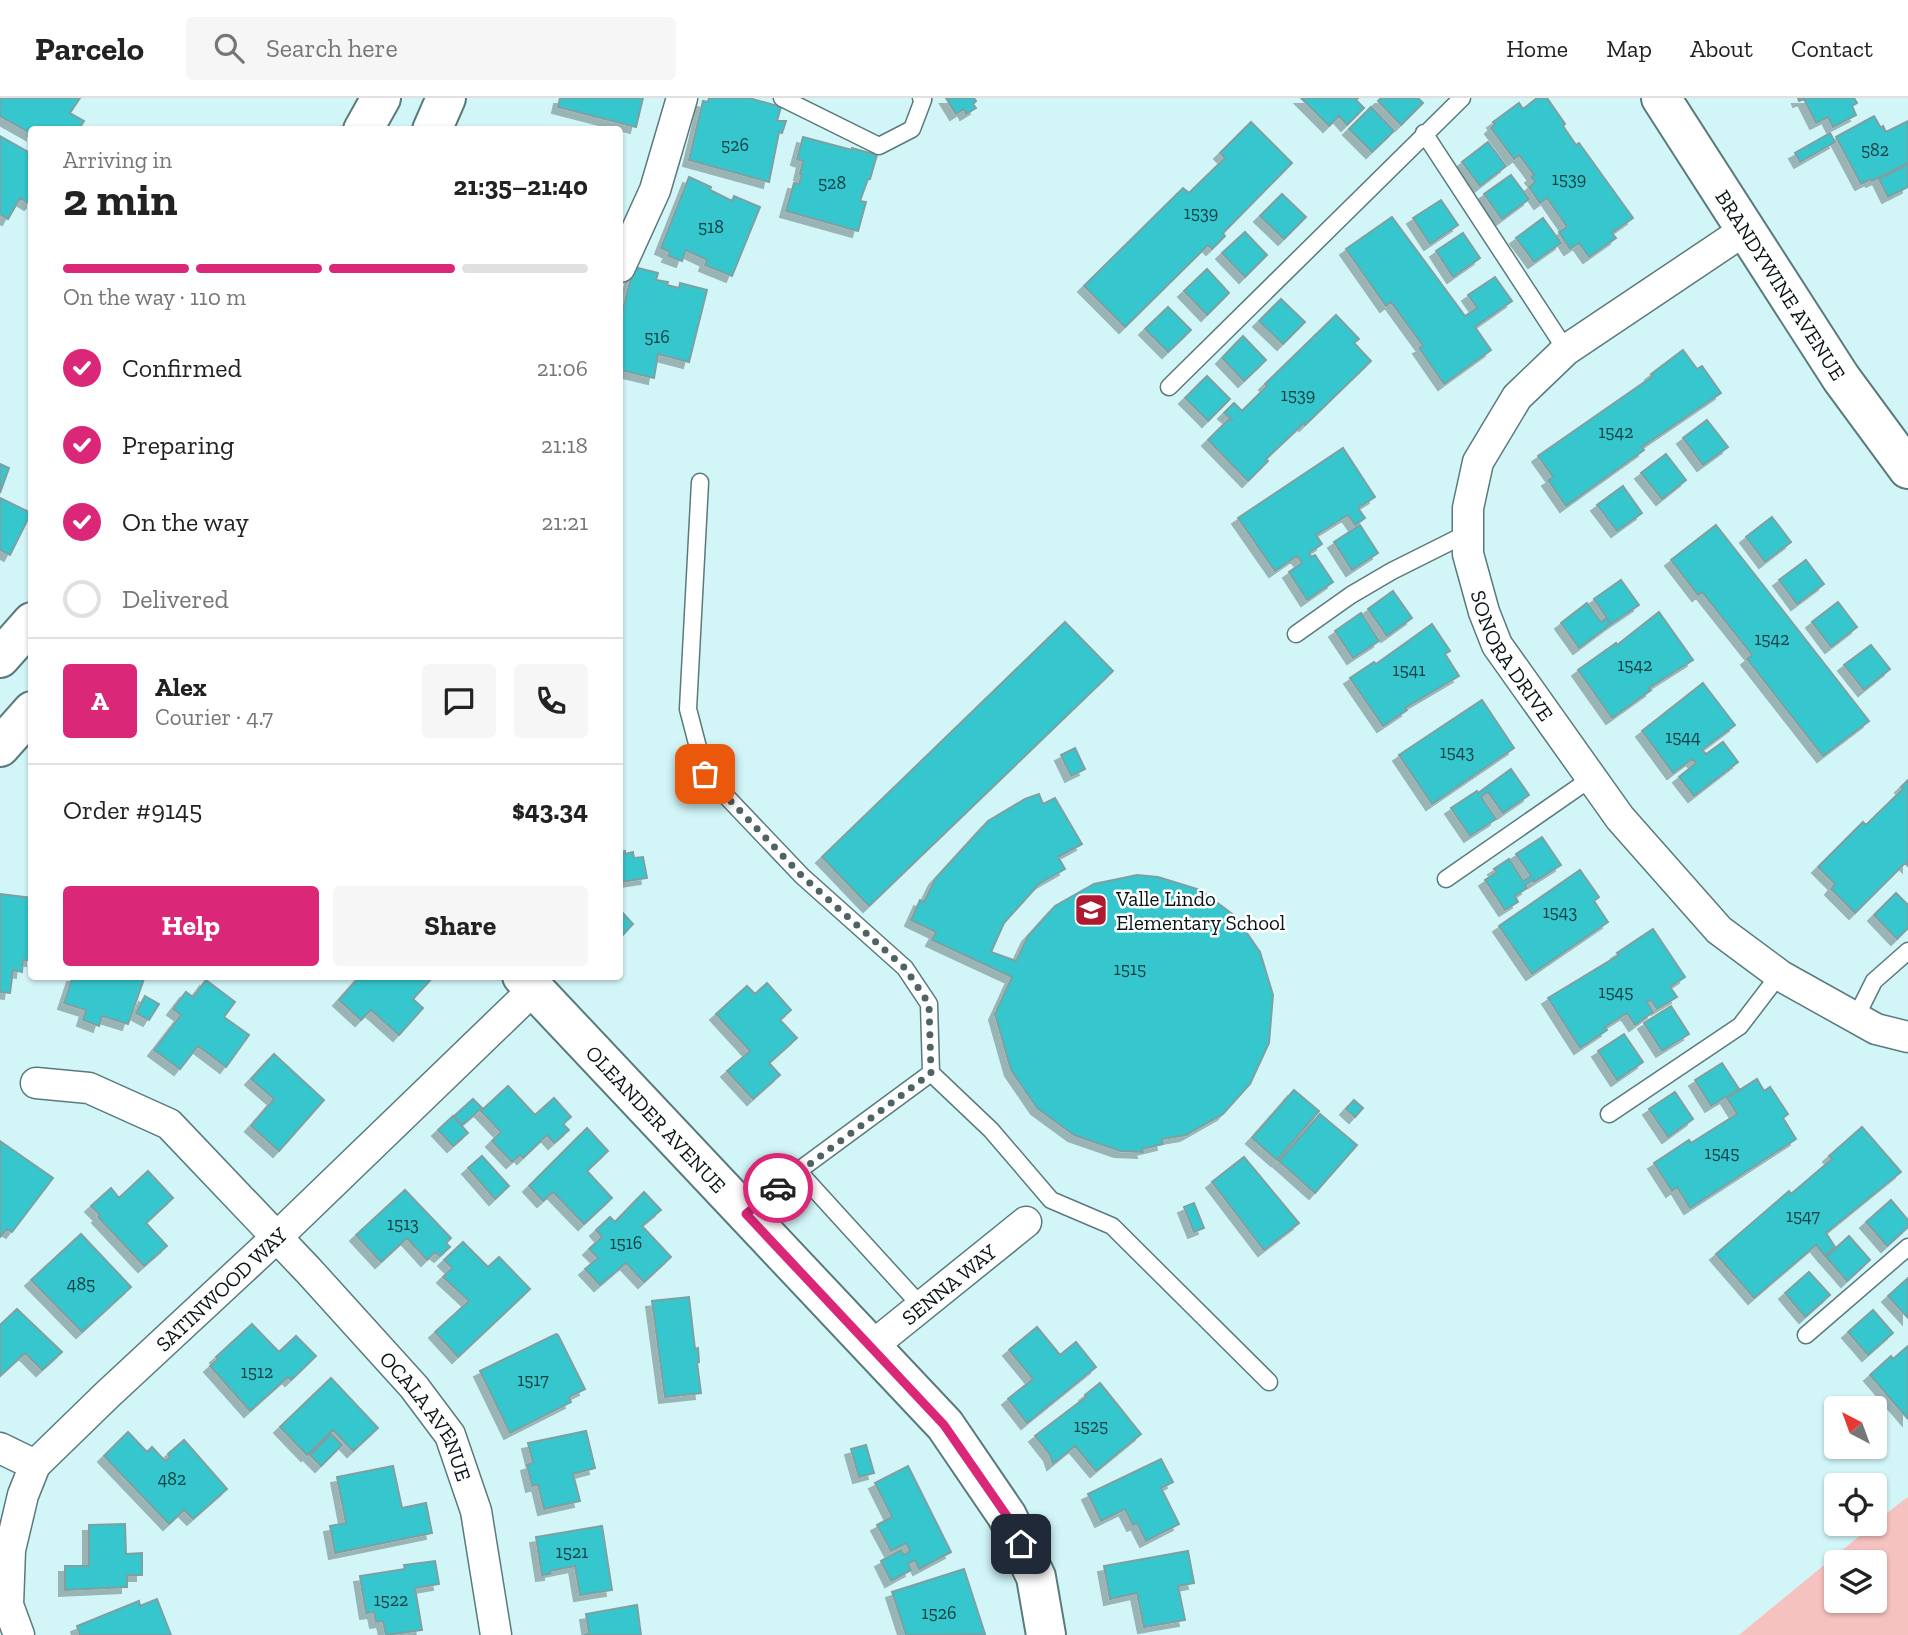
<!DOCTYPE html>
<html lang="en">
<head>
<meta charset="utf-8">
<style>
	:root { --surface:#fff; --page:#f6f6f6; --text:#222; --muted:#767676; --line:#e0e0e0; --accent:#db2777 }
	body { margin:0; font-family:"Zilla Slab",serif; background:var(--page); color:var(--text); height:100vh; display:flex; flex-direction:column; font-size:26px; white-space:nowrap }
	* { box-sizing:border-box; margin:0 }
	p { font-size:23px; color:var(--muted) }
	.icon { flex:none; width:38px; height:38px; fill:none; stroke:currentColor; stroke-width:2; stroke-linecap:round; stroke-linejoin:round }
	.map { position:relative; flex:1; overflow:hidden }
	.sheet { position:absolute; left:28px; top:28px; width:595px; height:854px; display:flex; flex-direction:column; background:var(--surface); border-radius:7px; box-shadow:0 2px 5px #0004 }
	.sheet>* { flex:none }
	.needle { width:46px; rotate:319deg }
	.controls { position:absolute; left:1824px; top:1298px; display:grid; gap:14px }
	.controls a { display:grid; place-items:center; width:63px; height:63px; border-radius:7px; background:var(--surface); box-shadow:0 2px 5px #0004; font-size:35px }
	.pin { position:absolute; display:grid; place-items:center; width:60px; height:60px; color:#fff; margin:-30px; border-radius:14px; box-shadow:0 4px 10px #0006 }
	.courier { position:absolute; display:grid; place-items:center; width:70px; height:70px; margin:-35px; border:5px solid #db2777; border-radius:50%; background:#fff; color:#222; box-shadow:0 2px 9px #0007 }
	.headline em { font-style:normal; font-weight:700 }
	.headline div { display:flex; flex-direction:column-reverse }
	.headline { display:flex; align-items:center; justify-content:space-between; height:119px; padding:0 35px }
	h1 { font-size:46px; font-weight:700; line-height:52px }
	.bar { display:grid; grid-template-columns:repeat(4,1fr); gap:10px 7px; align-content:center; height:84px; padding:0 35px }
	.bar i { height:9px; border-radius:5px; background:var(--line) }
	.bar .current { background:var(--accent) }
	.bar p { grid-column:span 4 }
	.line { display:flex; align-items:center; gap:18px; padding:0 35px; border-top:2px solid var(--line) }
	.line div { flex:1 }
	.round { display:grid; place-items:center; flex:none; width:74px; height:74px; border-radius:7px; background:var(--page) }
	ol { padding:0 35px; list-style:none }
	li { display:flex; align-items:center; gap:21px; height:77px }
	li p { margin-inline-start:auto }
	li .icon { padding:7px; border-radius:50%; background:var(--accent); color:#fff; stroke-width:4 }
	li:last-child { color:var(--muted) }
	li i { width:38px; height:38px; border:4px solid var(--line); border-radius:50% }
	.button { display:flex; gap:14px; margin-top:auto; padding:14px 35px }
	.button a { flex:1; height:80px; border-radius:7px; background:var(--accent); color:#fff; font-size:28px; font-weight:700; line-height:80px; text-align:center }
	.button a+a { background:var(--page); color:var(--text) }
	header { display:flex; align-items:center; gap:42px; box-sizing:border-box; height:98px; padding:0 35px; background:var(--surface); border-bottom:2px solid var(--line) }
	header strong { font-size:33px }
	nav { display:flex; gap:38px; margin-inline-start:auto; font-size:24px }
	.search { width:490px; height:63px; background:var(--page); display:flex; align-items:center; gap:18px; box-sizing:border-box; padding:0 24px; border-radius:7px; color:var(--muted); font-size:26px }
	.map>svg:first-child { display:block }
	.green { fill:#f6c2c0; fill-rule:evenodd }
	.building { fill:#34c6ce; stroke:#7fa0a2; stroke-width:2; filter:url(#shadow) }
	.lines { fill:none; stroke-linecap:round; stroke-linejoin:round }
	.service-casing { stroke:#5a7a7c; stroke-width:19 }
	.minor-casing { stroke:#5a7a7c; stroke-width:33 }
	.tertiary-casing { stroke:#5a7a7c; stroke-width:42 }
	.primary-casing { stroke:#5a7a7c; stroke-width:42 }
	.service { stroke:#fff; stroke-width:16 }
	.minor { stroke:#fff; stroke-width:30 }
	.tertiary { stroke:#fff; stroke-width:38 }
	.primary { stroke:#fff; stroke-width:38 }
	.done { stroke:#4f6364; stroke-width:7; stroke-dasharray:0 12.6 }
	.route { stroke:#db2777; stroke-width:9 }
	.labels { text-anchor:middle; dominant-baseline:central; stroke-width:5; stroke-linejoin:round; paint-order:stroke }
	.number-label { font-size:18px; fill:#134043 }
	.street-label { font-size:21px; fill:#081415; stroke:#fff }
	.poi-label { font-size:21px; fill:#081415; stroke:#fff; text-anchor:start }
</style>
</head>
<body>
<header>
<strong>Parcelo</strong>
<div class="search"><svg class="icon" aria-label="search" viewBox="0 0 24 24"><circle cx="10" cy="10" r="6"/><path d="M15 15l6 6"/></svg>Search here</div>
<nav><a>Home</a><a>Map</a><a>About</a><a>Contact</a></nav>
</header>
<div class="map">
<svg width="1908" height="1537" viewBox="0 0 1908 1537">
	<defs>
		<filter id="shadow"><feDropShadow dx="-6" dy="6" stdDeviation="0" flood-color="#0004"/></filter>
	</defs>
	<rect width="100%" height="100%" fill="#d2f6f8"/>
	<path class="green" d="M1908,1399V1537H1739L1897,1407ZM1836,1465H1874V1503H1836Z"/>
	<path class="building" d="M0,0H80L70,15L84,23L78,32H32V36L0,18Z
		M560,0H643L636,29L558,9Z
		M709,0H749L781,9L777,23H786L782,35L779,34L769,84L689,62L703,3L708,4Z
		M946,0H974L976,3L973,6L976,10L966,16L964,11L956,16Z
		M1301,0H1358L1356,2L1364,10L1347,27L1339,18L1329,28Z
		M1381,0H1418L1423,5L1401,27L1378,3Z
		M1537,0H1547L1565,26L1563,28L1576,47L1579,45L1633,120L1612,135L1616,140L1589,159L1579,145L1570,151L1559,134L1567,129L1547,100L1540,105L1529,89L1535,84L1531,79L1534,77L1519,57L1514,61L1491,30L1495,26L1493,24L1519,5L1523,11Z
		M1798,0H1854L1857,5L1852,8L1856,17L1833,29L1828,19L1816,25L1804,1L1799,3Z
		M1371,9L1394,33L1372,54L1349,31Z
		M1874,18L1881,30L1883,28L1886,34L1908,23V65L1872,83L1871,81L1861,86L1836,39Z
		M1251,24L1292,65L1223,135L1225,138L1212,151L1208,147L1125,229L1084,188L1183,90L1189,95L1225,60L1220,55Z
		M1830,35L1835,44L1800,64L1795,55Z
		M0,38L32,56V104L30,106L20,100L8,121L0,116Z
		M803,39L852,52V50L877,57L870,81H868L860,103L866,104L858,133L786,113L794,85L799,86L802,76H800L803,63L797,61Z
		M1488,44L1506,68L1480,88L1462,64Z
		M1908,66V89L1888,99L1879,81Z
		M1511,77L1529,101L1502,121L1484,96Z
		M689,79L711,89L710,92L732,103L734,98L760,109L732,178L705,167L707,162L686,152L682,163L668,158L670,154L661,150Z
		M1282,96L1306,119L1284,141L1260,118Z
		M1441,102L1458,127L1430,146L1413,120Z
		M1392,119L1465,218L1477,210L1468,197L1495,179L1512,203L1475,229L1491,252L1444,286L1419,250L1423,248L1391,204L1386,208L1346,151Z
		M1543,120L1561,145L1534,164L1516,140Z
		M1245,134L1267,157L1245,179L1222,155Z
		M1463,135L1480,160L1453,179L1436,153Z
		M634,169L658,175L656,182L668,184L667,187L679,190L680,185L707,192L689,264L658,256L654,280L620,272V222Z
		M1207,171L1229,195L1207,217L1184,193Z
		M1281,201L1305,224L1283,246L1259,223Z
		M1168,209L1191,232L1168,254L1145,231Z
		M1336,217L1359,241L1354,245L1371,263L1305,327L1304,325L1266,361L1268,363L1248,383L1208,342L1228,322H1232L1224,315L1234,305L1242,313L1267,288L1265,286Z
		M1243,238L1266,262L1244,283L1222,260Z
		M1683,252L1697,271L1702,268L1721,295L1642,349L1644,352L1566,408L1548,382L1553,379L1538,358L1653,278L1651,276Z
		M1207,278L1230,301L1208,323L1185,300Z
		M1707,322L1728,349L1703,367L1683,340Z
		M1343,350L1375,399L1358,410L1365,420L1355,427L1348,417L1316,437L1322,446L1309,455L1311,459L1315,457L1333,484L1307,502L1289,474L1302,465L1297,458L1275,473L1238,420Z
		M1666,356L1686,382L1662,401L1641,375Z
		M0,366L9,370L0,395Z
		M1623,388L1642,415L1617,433L1597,407Z
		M0,400L31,415L10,457L0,452Z
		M1772,419L1791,444L1765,464L1746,439Z
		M1360,427L1378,455L1352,472L1334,444Z
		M1716,427L1869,623L1823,658L1747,561L1752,557L1702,494L1698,497L1671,462Z
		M1806,462L1824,486L1797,506L1779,482Z
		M1621,482L1639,507L1611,526L1594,501Z
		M1393,493L1412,520L1387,538L1368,511Z
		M1838,504L1857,529L1831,549L1812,524Z
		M1587,505L1601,524L1606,520L1611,526L1579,550L1561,525Z
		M1659,514L1693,562L1649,590L1651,592L1612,620L1578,572L1616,545L1617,547Z
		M1361,515L1379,543L1353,560L1335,533Z
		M1065,524L1113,573L869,808L822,759Z
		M1432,526L1450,553L1445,556L1459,578L1405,610L1407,612L1383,628L1350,580L1374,564L1376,566Z
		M1871,547L1890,571L1864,592L1844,567Z
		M1703,585L1735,627L1702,652L1706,656L1723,644L1738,664L1694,698L1679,679L1696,665L1692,661L1673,675L1642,633Z
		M1482,602L1514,650L1432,706L1399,657Z
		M1075,650L1085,671L1071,678L1061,657Z
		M1511,671L1529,697L1503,715L1488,694L1481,699L1496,721L1470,738L1451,710L1477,693L1478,695Z
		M1908,682V768L1905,765L1855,815L1831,791L1835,786L1818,769L1863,724L1866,727L1903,691L1901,689Z
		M1039,696L1043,706L1055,700L1082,746L1058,759L1065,771L1039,786L1004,825L991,854L1016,863L1028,838L1055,808L1094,786L1137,777L1158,779L1200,792L1235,818L1260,854L1273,897L1269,945L1250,986L1223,1016L1186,1037L1162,1041L1163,1046L1142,1051L1143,1054L1120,1053L1074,1037L1037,1010L1011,972L995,916L1012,879L932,842L936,834L911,822L920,802L924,804L935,781L988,723L1025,701Z
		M1542,739L1561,767L1534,784L1533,782L1525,787L1527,790L1515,798L1518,804L1505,812L1485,782L1497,774L1494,771L1509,761L1523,783L1531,778L1516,756Z
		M625,753V756L633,754L634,760L643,759L647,780L620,784V754Z
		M1580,772L1599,799L1594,803L1608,824L1532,876L1499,828Z
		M1896,795L1908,807V830L1897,841L1874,817Z
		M0,796L32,800V862H23L22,874L13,872L10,895L0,894Z
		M620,812L633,826L620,840Z
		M1653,831L1685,879L1670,889L1677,899L1657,911L1651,902L1647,904L1653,914L1635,927L1627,915L1605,929L1607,932L1580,950L1548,900L1619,857L1617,855Z
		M73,878H145L128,926L102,918L99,928L83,922L86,912L64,905Z
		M360,878H434L413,901L423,910L399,937L371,912L361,922L339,902Z
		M206,882L235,904L224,919L249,937L226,969L198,948L180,971L154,952L181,917L173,911L186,894L193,899Z
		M767,885L791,912L780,922L797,940L769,965L780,977L753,1001L727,973L750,953L716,916L747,888L755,896Z
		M145,898L159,906L149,922L136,915Z
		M1671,908L1689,936L1662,953L1644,925Z
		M1624,936L1643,964L1617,982L1598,953Z
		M274,956L324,1002L279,1053L251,1028L274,1001L251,981Z
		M1722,965L1739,991L1711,1008L1695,982Z
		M1757,981L1764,993L1770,989L1788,1016L1783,1020L1796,1041L1690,1110L1677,1089L1672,1093L1654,1065L1689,1042L1691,1045L1737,1016L1727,1000Z
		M508,988L535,1017L554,1000L571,1019L563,1026L569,1032L554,1045L547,1037L523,1060L520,1057L512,1064L492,1043L501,1034L481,1013Z
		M1294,992L1319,1013L1277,1062L1252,1040Z
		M1675,994L1693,1021L1668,1039L1649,1011Z
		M473,1001L482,1010L462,1027L454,1018Z
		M1354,1002L1363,1010L1355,1019L1346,1011Z
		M1320,1016L1357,1047L1315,1095L1279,1063Z
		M453,1018L468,1035L453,1048L438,1032Z
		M1862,1029L1901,1074L1826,1135L1835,1149L1825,1158L1816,1147L1754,1200L1716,1156L1789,1093L1791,1096L1832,1061L1829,1058Z
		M587,1030L608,1053L587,1073L612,1100L584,1126L553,1094L543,1103L529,1088Z
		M0,1043L53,1080L12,1134L7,1131L0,1139Z
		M482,1058L509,1088L495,1101L468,1070Z
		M1244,1059L1299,1125L1264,1152L1212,1084Z
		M148,1073L173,1100L146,1125L167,1148L144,1168L98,1119L100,1117L91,1108L111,1090L119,1100Z
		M405,1092L451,1140L446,1145L450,1149L440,1158L435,1154L427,1162L407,1140L381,1164L356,1137Z
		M644,1094L661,1112L642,1128L671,1159L644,1184L626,1165L600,1187L585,1171L598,1160L589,1151L602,1139L596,1132L610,1119L615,1124Z
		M1891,1102L1908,1122V1129L1887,1148L1866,1124Z
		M1194,1105L1204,1130L1194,1134L1184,1109Z
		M81,1136L131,1189L82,1234L31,1182Z
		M1849,1138L1870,1162L1847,1183L1826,1159Z
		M463,1144L488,1169L499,1159L530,1191L458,1259L435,1234L469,1203L443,1179L452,1170L444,1162Z
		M1809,1174L1830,1197L1805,1219L1785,1195Z
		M1908,1180V1220L1888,1198Z
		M689,1199L695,1251L698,1250L699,1264L697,1265L701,1295L665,1299L652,1203Z
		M17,1211L62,1254L42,1272L25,1255L0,1278V1227Z
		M1873,1212L1893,1235L1868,1257L1848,1234Z
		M252,1226L279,1254L296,1238L316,1258L291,1282L288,1279L250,1313L210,1268L218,1261L216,1259Z
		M1037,1229L1060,1257L1076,1244L1096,1269L1027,1325L1008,1301L1033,1281L1009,1252Z
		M556,1236L558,1237L585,1291L569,1299L571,1304L510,1335L480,1273Z
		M1908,1248V1321L1870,1277L1891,1258L1893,1261Z
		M331,1280L378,1330L353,1353L333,1332L307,1357L280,1329Z
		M1100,1285L1141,1336L1096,1373L1075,1348L1053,1366L1050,1357L1035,1338L1086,1299L1085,1297Z
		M586,1333L595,1370L573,1376L580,1403L544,1411L538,1386L532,1388L527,1367L533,1365L528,1345Z
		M128,1334L147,1354L152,1349L165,1363L170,1359L168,1356L184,1342L227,1391L193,1421L184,1412L169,1426L104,1358Z
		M331,1336L342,1347L321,1368L310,1357Z
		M866,1347L874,1375L859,1379L851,1351Z
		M1161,1361L1173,1384L1161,1390L1179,1426L1146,1443L1137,1425L1133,1427L1125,1411L1101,1423L1088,1396Z
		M393,1368L402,1410L426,1405L432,1435L335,1455L330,1428L346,1425L337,1379Z
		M908,1368L951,1454L919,1471L915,1462L908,1466L911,1472L891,1483L881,1463L901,1452L904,1457L910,1453L906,1445L891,1453L877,1427L892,1419L875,1385Z
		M125,1426L126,1456L142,1455V1477H127V1489L65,1492V1468H89V1427Z
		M602,1428L612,1492L580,1497L575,1468L550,1473V1476L542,1477L536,1439Z
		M1188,1453L1194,1485L1178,1488L1185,1522L1144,1529L1137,1495L1110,1501L1104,1468Z
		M435,1463L439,1486L415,1490L422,1532L386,1537L383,1523L376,1524L374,1514L366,1515L360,1478L405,1471L404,1467Z
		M964,1471L985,1536L906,1537L892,1494Z
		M157,1501L171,1537H80L77,1528L139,1503L140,1508Z
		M637,1507L641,1537H584L589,1535L586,1516Z"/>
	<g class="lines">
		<defs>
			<path id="service" d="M782,0L879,48L912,31L923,2L921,0
				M1424,35L1566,252
				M1169,289L1462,0
				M700,384L688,611L705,676L802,778L905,870L929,906L931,975
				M1296,536L1351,497L1392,473L1468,435
				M1446,781L1593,679
				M1856,919L1874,883L1908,853
				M1609,1016L1740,928L1779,877
				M798,1073L922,1209
				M746,1116L798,1073L931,975L991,1032L1051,1102L1112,1128L1269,1284
				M1806,1237L1908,1149"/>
			<g id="minor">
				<path id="s1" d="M1745,132L1566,252L1517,299L1478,364L1468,410V456L1484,514L1497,547L1620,720L1719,832L1781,878L1876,931L1908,939"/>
				<path d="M620,169L655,92L682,0"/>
				<path id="s2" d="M36,985L89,990L169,1026L308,1172L414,1289L450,1337L476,1413L496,1537"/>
				<path id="s3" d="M871,1249L1026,1124"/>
				<path d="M0,1350L35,1367"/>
				<path id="s4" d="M19,1537L8,1507L10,1452L23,1397L35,1367L107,1297L277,1139L534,891"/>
			</g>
			<g id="tertiary">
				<path id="s5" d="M1661,0L1841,280L1908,371"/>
				<path id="s6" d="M522,878L945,1327L1007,1418L1036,1479L1046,1537"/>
			</g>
			<path id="primary" d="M363,32L381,0
				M432,32L446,0
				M0,560L32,524
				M0,649L32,613"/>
		</defs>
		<use href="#service" class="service-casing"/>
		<use href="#minor" class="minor-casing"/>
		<use href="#tertiary" class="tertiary-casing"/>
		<use href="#primary" class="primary-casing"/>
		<use href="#service" class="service"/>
		<use href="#minor" class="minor"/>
		<use href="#tertiary" class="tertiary"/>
		<use href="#primary" class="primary"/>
	</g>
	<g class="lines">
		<path class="done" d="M705,676L802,778L905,870L929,906L931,975L778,1090"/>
		<path class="route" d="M778,1090L746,1116L944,1327L1007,1418L1021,1446"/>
	</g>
	<defs>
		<symbol id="school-square" viewBox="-11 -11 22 22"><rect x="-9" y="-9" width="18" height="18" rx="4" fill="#ae1a2f" stroke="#fff"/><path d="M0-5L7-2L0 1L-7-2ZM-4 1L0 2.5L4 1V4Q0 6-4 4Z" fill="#fff"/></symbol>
	</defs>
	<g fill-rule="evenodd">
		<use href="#school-square" x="1072" y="793" width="38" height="38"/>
	</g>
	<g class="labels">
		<g class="number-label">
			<text x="735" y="47">526</text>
			<text x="1875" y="52">582</text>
			<text x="1569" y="81">1539</text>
			<text x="832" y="85">528</text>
			<text x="1201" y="115">1539</text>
			<text x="711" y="129">518</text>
			<text x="657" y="239">516</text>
			<text x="1298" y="297">1539</text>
			<text x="1616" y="334">1542</text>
			<text x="1772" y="541">1542</text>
			<text x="1635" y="567">1542</text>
			<text x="1409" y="572">1541</text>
			<text x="1683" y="639">1544</text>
			<text x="1457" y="654">1543</text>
			<text x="1560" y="814">1543</text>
			<text x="1130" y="871">1515</text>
			<text x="1616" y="894">1545</text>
			<text x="1722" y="1055">1545</text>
			<text x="1803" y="1118">1547</text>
			<text x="403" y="1126">1513</text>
			<text x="626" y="1145">1516</text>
			<text x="81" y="1186">485</text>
			<text x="257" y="1274">1512</text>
			<text x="533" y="1282">1517</text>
			<text x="1091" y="1328">1525</text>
			<text x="172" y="1381">482</text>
			<text x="572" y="1454">1521</text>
			<text x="391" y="1502">1522</text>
			<text x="939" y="1515">1526</text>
		</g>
		<g class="street-label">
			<text stroke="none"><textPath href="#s5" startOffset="222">BRANDYWINE AVENUE</textPath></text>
			<text stroke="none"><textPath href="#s1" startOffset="564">SONORA DRIVE</textPath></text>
			<text stroke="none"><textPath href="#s6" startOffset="196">OLEANDER AVENUE</textPath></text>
			<text stroke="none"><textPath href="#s3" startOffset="100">SENNA WAY</textPath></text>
			<text stroke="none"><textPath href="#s4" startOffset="432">SATINWOOD WAY</textPath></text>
			<text stroke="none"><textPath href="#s2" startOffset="532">OCALA AVENUE</textPath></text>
		</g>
		<g class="poi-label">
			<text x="1116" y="800">Valle Lindo<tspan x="1116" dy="24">Elementary School</tspan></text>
		</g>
	</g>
</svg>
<div class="controls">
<a><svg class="needle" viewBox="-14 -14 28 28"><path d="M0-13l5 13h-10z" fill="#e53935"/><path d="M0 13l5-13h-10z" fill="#767676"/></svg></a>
<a><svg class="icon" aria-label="locate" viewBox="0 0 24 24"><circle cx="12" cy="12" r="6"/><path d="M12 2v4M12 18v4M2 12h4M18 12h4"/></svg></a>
<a><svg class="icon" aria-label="layers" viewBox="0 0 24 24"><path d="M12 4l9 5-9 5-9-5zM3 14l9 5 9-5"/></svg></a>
</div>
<div class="pin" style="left:705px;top:676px;background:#ea580c"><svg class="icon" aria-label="bag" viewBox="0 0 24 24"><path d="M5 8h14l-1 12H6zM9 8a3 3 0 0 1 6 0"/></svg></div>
<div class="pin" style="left:1021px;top:1446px;background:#1f2937"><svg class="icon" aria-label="home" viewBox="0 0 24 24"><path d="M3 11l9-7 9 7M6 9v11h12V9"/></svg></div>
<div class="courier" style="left:778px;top:1090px"><svg class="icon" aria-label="car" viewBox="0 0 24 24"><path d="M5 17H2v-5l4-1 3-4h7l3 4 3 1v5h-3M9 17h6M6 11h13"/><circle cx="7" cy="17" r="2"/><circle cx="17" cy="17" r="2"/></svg></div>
<section class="sheet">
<div class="headline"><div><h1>2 min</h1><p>Arriving in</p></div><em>21:35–21:40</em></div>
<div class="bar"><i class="current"></i><i class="current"></i><i class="current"></i><i></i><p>On the way · 110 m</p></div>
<ol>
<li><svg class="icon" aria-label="check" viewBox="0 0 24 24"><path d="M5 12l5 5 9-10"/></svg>Confirmed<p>21:06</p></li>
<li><svg class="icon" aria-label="check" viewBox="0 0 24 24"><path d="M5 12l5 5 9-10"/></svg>Preparing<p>21:18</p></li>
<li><svg class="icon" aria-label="check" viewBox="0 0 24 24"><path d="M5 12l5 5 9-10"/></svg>On the way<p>21:21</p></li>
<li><i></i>Delivered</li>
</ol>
<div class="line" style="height:126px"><b class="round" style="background:var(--accent);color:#fff">A</b><div><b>Alex</b><p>Courier · 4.7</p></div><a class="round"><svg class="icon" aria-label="chat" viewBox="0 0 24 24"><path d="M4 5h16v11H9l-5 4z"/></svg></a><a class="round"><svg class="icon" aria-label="phone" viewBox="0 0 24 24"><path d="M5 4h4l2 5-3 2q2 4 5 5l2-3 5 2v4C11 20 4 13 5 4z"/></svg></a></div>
<div class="line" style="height:91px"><div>Order #9145</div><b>$43.34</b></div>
<div class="button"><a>Help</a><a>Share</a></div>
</section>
</div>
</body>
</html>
